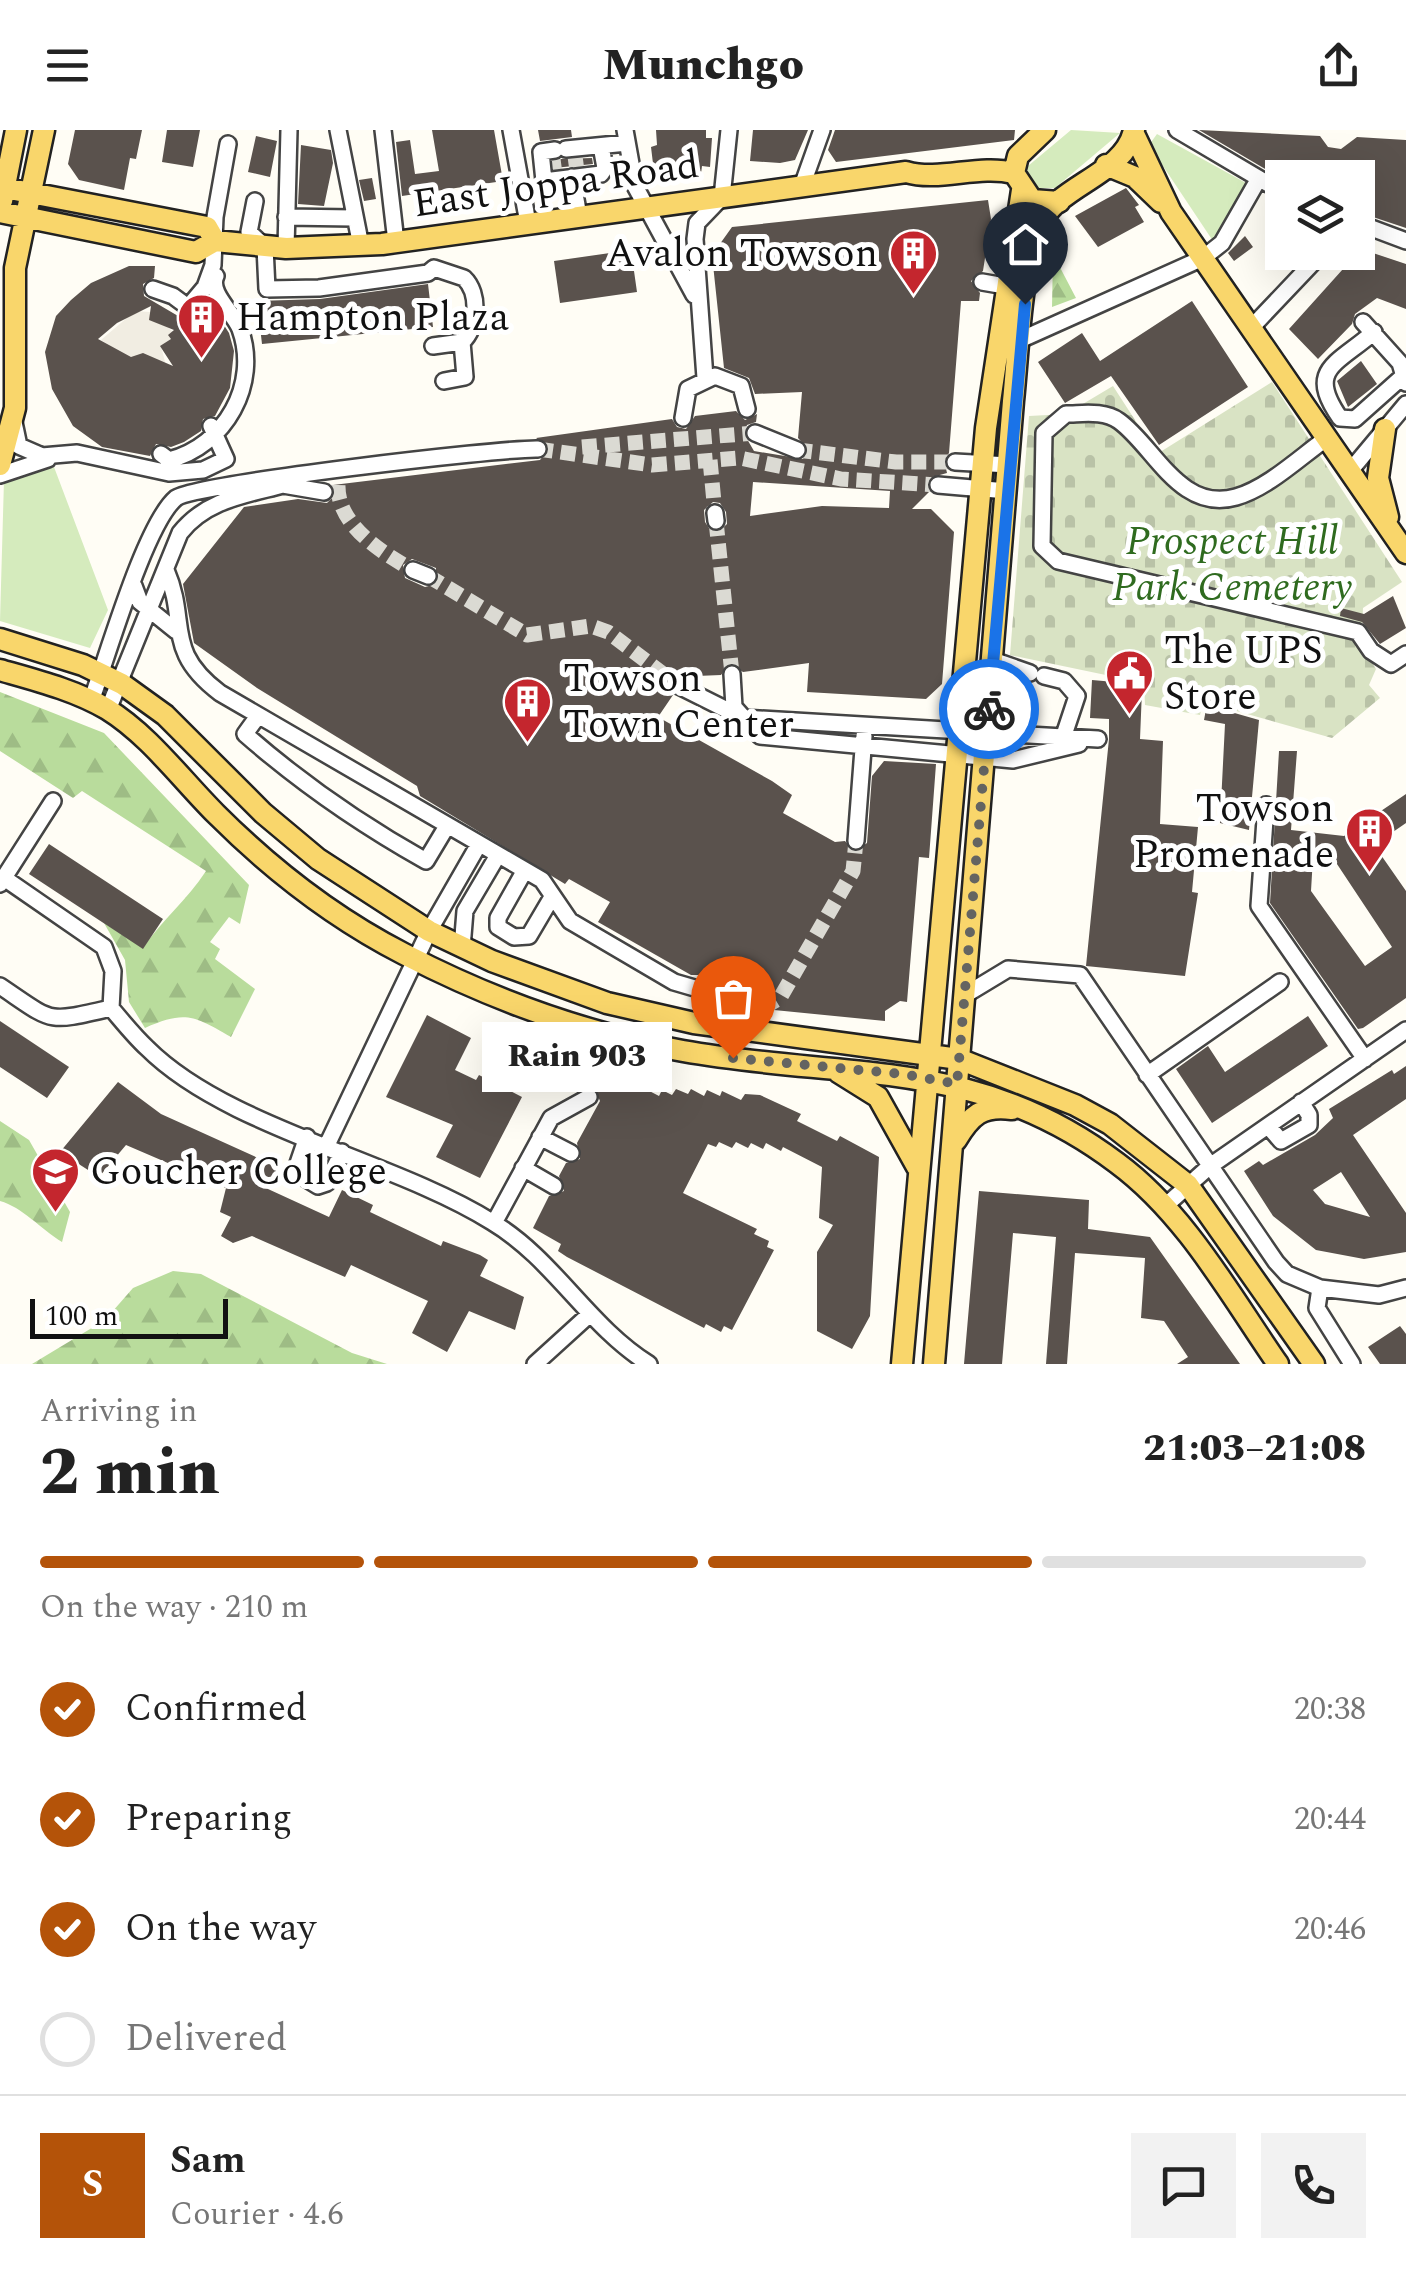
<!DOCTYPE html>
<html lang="en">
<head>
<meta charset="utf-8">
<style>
	:root { --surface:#fff; --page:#f2f2f2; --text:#222; --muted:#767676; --line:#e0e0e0; --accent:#b45309 }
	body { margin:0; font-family:Spectral,serif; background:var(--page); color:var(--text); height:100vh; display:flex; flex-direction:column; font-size:38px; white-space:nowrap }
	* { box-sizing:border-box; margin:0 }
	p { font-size:32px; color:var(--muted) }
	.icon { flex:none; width:55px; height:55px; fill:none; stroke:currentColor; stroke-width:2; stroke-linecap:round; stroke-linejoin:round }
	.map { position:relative; height:1234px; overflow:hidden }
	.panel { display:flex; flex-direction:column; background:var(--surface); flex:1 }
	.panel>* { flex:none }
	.buttons { position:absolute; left:1265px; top:30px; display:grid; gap:20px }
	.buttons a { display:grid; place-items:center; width:110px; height:110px; border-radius:0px; background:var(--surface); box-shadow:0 10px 40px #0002; font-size:50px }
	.scale { position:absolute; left:30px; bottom:25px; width:198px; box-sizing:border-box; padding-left:10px; border:5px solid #111; border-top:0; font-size:28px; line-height:35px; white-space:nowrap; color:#111; -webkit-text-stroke:8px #fff; paint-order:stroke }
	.pin { position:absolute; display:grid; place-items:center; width:85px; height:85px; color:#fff; margin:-102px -42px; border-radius:50% 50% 50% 0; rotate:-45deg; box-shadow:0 0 10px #0007 }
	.pin .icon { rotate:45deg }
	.courier { position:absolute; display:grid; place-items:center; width:100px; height:100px; margin:-50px; border:8px solid #1a73e8; border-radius:50%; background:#fff; color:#222; box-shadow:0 2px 12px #0007 }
	.bubble { position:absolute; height:70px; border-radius:0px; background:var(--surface); box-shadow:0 10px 40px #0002; font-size:32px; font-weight:800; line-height:70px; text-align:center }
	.headline em { font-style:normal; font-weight:800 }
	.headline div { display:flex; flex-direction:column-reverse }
	.headline { display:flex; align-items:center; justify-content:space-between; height:170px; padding:0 40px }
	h1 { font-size:65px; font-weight:800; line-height:75px }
	.bar { display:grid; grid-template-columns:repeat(4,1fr); gap:15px 10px; align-content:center; height:120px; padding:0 40px }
	.bar i { height:12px; border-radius:8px; background:var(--line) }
	.bar .current { background:var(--accent) }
	.bar p { grid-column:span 4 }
	.line { display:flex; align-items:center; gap:25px; padding:0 40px; border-top:2px solid var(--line) }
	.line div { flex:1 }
	.round { display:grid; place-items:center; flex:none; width:105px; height:105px; border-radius:0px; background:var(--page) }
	ol { padding:0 40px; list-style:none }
	li { display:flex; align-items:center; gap:30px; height:110px }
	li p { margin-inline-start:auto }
	li .icon { padding:10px; border-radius:50%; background:var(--accent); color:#fff; stroke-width:4 }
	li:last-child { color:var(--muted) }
	li i { width:55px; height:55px; border:5px solid var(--line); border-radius:50% }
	header { display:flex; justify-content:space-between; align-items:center; height:130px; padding:0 40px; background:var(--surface); font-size:45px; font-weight:800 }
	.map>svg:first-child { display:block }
	.grass { fill:#d5ebbd }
	.forest { fill:url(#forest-firs) }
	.cemetery { fill:url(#cemetery-stones) }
	.plaza { fill:#f1ede2 }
	.building { fill:#5a524d; fill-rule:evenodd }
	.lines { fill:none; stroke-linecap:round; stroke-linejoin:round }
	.minor-tunnel { stroke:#dbdad3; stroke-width:15; stroke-dasharray:15 8; stroke-linecap:butt }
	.minor-casing { stroke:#444; stroke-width:20 }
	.major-casing { stroke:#222; stroke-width:25 }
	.minor { stroke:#fff; stroke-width:15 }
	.major { stroke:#f9d66b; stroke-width:20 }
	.done { stroke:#646461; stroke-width:10; stroke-dasharray:0 18 }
	.route { stroke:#1a73e8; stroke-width:12 }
	.labels { text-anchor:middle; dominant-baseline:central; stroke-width:10; stroke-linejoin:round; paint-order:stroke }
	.street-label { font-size:40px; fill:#111; stroke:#fff }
	.poi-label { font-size:40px; fill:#111; stroke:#fff; text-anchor:start }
	.park-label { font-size:40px; font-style:italic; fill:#2f6b1f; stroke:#fff }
</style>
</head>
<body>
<header><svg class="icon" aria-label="menu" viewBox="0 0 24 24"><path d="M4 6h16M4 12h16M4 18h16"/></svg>Munchgo<svg class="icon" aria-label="share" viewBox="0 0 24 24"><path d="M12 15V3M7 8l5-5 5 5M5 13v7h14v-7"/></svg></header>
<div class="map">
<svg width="1406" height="1234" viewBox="0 0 1406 1234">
	<defs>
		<pattern id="forest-firs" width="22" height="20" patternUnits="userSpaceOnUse" patternTransform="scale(2.5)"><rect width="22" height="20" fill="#b9dc9c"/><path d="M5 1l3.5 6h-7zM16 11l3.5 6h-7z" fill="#9ebc85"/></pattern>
		<pattern id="cemetery-stones" width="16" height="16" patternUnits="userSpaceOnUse" patternTransform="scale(2.5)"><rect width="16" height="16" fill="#d9e3c4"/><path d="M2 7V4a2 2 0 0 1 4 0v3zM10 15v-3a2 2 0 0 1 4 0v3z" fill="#b9c2a7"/></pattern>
	</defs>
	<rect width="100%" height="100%" fill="#fffdf5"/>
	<path class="grass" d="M1071,0L1120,3L1055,58H1034L1027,47L1028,36Z
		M1157,4L1246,53L1213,111L1149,15Z
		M54,337L108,480L90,518L0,491L4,350Z"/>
	<path class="forest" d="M1053,124L1076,168L1052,177Z
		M0,562L104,603L249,755L240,794L229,787L210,812L220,819L215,829L255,859L231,907C194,886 186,880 145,898L129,872L125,830L104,793L143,818C163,789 187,770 206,741L82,661L73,668L0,621Z
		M0,991L29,1010L70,1082L62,1112C41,1099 22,1077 0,1071Z
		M173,1141L201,1144L352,1223L387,1234H32L105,1190L133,1158Z"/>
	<path class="cemetery" d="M1272,252L1402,452L1363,478L1361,515L1376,539L1369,555L1380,568L1332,608L1233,580L1226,570L1205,564L1200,585L1145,575L1144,553L1010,525L1029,286L1066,284L1113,256L1157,324Z"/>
	<path class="plaza" d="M135,181L150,182L172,201L171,209L161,216L166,236L161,249L101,210Z"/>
	<path class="building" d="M75,0H142L136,29L130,28L124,60L79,50L68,34Z
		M167,0H200L193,37L162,32Z
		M432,0H494L503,51L402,66L396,12L410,10L415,44L439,41Z
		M538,0H571L572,7L540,11Z
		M656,0H706V8H712L710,37L702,36L701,44L661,49L654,42L651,17L657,15Z
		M753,0H808L795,30L780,33L750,31Z
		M835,0H1015L1014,10L836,32L828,20Z
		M1199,0L1320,6L1328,17L1341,19L1357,7L1406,10V98L1358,82V48L1282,49Z
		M256,6L277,11L270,47L248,42Z
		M301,15L331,20L333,33L324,76L298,74Z
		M592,28L593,34L554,38L553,32L561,29Z
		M372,48L376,69L364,71L359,50Z
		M1126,58L1139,75L1135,77L1144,92L1098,117L1075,86Z
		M988,70L991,89L983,141L971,151L980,163L979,171H961L949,323L944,330L947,343L929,348V362L912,379H931L954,402L942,554L926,569L807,562L809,533L743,542L730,533L721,545L672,547L668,556L673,565L658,587L772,651L792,665L783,683L835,712L845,711L854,722L867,713L872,646L884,631L936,634L929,728L919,727L907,872L900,871L885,881V891L774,880L766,867L703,845H691L598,792L610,772L569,749L565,754L420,666L417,656L257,558L194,513L183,454L244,377L298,369L327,373L335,365L333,355L540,330L549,318L536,308L672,289L677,297L686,299L695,286L736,281L745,290L757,284L756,292L747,295L744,304L754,321L803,329L808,319L798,308L802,262L755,264L749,248L724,238L712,125L732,97ZM753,352L890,361L889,378L822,376L750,386ZM713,372L720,373L726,382L727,394L718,402L711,401L705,392L704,380ZM412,429L436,438V454L425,457L405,448L403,435Z
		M1245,106L1253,117L1234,131L1228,123Z
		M1361,119L1406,134V179L1377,168L1355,184L1352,194L1318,229L1289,199Z
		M631,120L637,162L560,173L554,131Z
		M129,136H155L154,148L143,154L144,166L190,193L204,190V176L209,172L229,203L234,221L230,258L215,286L203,289L201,301L184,312L171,317L156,314L150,326L102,317L73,296L52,259L45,222L56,186L71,170L91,153ZM151,176L149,190L174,200L168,205L171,209L160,216L173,236L143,223L131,227L98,209L117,193Z
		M428,154L433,197L262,214L257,171L320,169Z
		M1192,171L1248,257L1159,315L1111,246L1065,273L1038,232L1082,203L1100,231Z
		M1361,231L1377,254L1348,277L1337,251Z
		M1393,466L1406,498L1380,514L1362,492L1340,486L1341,478L1364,484Z
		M1092,550L1126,553L1125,559L1142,560L1140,609L1163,611L1160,694L1198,697L1192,762L1198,763L1185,846L1086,836L1109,609V589L1090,588Z
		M1208,569L1225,574L1224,580L1259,590L1249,700L1220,693L1225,594L1204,590Z
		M1279,621H1297L1291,700L1344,706L1406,664V693L1374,715L1406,761V868L1363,898L1358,899L1270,773ZM1313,727L1333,728L1392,817L1365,836L1311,761Z
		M49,714L163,789L143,819L29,744Z
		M427,885L471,908L455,940L476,950L479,945L522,967L480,1048L436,1027L453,995L386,967Z
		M1308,886L1328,916L1212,993L1176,939L1208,916L1225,942Z
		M0,891L69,937L47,968L0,937Z
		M573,931L602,945L605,938L659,966L662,960L672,965L676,959L688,964L691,959L704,966L707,960L720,966L722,961L741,970L745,964L760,965L801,984L797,991L837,1011L840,1006L879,1027L870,1186L852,1219L817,1201V1122L833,1095L819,1088L822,1037L783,1017L781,1021L766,1013L763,1019L751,1013L748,1018L736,1012L732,1018L719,1012L716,1017L708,1014L683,1063L757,1099L754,1104L769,1111L767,1117L774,1120L732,1200L724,1196L721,1202L706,1194L704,1198L567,1127L558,1121L561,1114L533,1098L549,1066L564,1061L559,1046L566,1033L580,1029L577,1013L600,971L594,957L579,960L568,954L572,946L566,943Z
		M1406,936V969L1353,1005L1406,1083V1122L1364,1129L1316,1120L1273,1086L1244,1041L1259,1031L1263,1035L1315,1005L1333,988L1329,979L1392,940L1394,944ZM1341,1042L1370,1087L1325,1074L1313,1060Z
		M118,952L161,984L278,1037L268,1059L329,1087L342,1060L373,1075L370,1082L441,1116L443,1111L480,1125L488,1130L480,1146L524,1167L515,1200L469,1181L447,1222L412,1203L428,1171L351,1135L345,1147L252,1106L233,1113L221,1106L231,1087L220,1082L226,1058L126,1015L99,1047L60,1022Z
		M979,1061L1089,1070L1088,1099L1150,1107L1240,1234H1177L1188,1227L1164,1191L1141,1188L1145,1128L1075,1123L1067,1234H1046L1056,1107L1013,1103L1002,1234H964Z
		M1400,1196L1406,1204V1234H1380L1368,1217Z"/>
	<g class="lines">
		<path class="minor-tunnel" d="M575,26L577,41
			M553,29L555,44
			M582,317L755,303
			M538,319L652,335L740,328L841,349L938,355
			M797,320L896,332H955
			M710,330L715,383
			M338,355C337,395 382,423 413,440
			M716,391L732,544
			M428,446L527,505L591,496L608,502L679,556
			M763,878L780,868L853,741L856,711"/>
		<defs>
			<path id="minor" d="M338,0L361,116
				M383,0L396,112
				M511,0L528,93
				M625,0L635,56L694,165
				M1177,0L1282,62
				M566,19L627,13
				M555,20L541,22L544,51L601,44L605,38L601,16
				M572,47L579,86
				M802,56L822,0
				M255,71L249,102L265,117L267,159L319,158L428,143L434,138L464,148C480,163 478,198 462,212L433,216
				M286,87L353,88
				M1358,93L1406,111
				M286,118L289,0
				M982,152L1005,156
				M153,159L173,166L196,183
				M189,176L205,157L213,135L215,87L228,14
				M1363,192L1400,233L1406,253
				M1251,198L1323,122
				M1374,202C1336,235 1306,239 1340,288L1355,289L1401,248
				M1020,210L1203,128L1222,113L1258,50
				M705,248L695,109L697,93L722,67L729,0
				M444,251L465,247L462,212
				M683,288L688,259L715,246L741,256L747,279
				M14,292L19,316L42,326L77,323L169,343L203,340L226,329L211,296
				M755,303L797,320
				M1327,308C1300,327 1268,358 1236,367C1180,383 1154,316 1119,291C1104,280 1082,284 1066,284L1044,303L1042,416L1058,431L1358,502L1371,521L1391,534L1406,524
				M161,324L169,330C225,316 260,254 240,199C233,182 208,162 216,146
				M955,332L1009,335
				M1350,341L1406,274
				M0,345L48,329
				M283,355L324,362
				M938,355L1007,361
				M715,383L716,391
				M166,440C189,493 163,520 220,563L542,750L570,791L674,852L763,878
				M413,440L428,446
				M134,456L140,472L176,501
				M993,530L1030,543
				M732,544L734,577L760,606L1013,630L1079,614
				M1044,546L1064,551L1077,566L1063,608
				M679,556L743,588L1098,609
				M91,571C107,528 145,394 176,368C194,354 500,318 538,319
				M108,580L180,403C206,370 245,365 283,355
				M258,586L245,604C302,654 360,694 426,731L447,696
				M1266,675L1259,776L1365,929
				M856,711L864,606
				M525,740L498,788V797L514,807L529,806L552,767
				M4,748L104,817L113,841L111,878C123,892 134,906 147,918C227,998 393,1030 492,1092C554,1129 588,1196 649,1234
				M0,754L53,671
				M462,818L465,781L498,725
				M0,856C55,893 45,893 111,878
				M965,865L1008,839L1080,845L1276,1132L1287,1144L1320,1158L1317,1178L1352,1234
				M1147,945L1280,852
				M1268,996L1281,1011L1309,995V985L1301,972
				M307,1007L295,1042L318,1056L327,1053L342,1022
				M540,1007L571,1023
				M327,1015L429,801L479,714
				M523,1038L554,1056
				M1164,1077L1210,1036L1406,900
				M494,1093L551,988L589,967
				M1320,1158L1379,1165L1406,1158
				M535,1234L590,1184"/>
			<path id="major" d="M1045,0L1018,26L1014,43L1032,70L1059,72
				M1134,4L1171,82L1406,423
				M1106,35L1135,47L1161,72
				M0,57L207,97L215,111
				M2,71L16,0
				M0,82L196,122L215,111L286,118L382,114L906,42C940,52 978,34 1014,43
				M1385,299L1378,348L1388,387
				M0,335L15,278V138L44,0
				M0,509L83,535L122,554L165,585L263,683L318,729L429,801L492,831L607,873L694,893L959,929L1075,975L1110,994L1188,1055L1314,1234
				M0,540C35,550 75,560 107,579C149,605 181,649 216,684C272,740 334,788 404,824C491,869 587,904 683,921C845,950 976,926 1117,1033C1186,1084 1230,1165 1278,1234
				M838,942L878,967L917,1037
				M956,1010C971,985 982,975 1012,979
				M902,1234L986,298L1022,60
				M934,1234L1013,271C1018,224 1021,137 1039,96C1056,55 1125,45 1134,0"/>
		</defs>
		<use href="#minor" class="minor-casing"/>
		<use href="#major" class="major-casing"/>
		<use href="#minor" class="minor"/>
		<use href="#major" class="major"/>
	</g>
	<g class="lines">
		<path class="done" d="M733,928L902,944L957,954L989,579"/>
		<path class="route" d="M989,579L1025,174"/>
	</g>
	<defs>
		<symbol id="building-pin" viewBox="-11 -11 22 30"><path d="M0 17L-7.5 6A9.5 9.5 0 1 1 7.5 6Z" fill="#c4262e" stroke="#fff"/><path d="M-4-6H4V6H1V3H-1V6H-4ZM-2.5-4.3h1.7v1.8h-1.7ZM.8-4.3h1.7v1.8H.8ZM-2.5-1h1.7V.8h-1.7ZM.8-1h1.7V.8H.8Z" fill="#fff"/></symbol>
		<symbol id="civic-pin" viewBox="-11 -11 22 30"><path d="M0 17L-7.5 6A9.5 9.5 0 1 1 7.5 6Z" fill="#c4262e" stroke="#fff"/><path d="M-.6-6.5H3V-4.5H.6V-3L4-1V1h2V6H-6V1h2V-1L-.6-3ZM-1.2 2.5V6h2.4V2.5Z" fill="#fff"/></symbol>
		<symbol id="university-pin" viewBox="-11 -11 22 30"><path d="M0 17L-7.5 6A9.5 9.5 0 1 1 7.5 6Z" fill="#c4262e" stroke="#fff"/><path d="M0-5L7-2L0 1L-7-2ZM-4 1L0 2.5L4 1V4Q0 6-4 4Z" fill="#fff"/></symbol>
	</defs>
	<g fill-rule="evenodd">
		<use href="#building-pin" x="886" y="96" width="55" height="75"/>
		<use href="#building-pin" x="174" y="160" width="55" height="75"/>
		<use href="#civic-pin" x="1102" y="516" width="55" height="75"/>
		<use href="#building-pin" x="500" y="544" width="55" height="75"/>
		<use href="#building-pin" x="1342" y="674" width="55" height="75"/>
		<use href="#university-pin" x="28" y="1014" width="55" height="75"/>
	</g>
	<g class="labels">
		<g class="street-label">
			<text transform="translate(556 55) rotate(-8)">East Joppa Road</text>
		</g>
		<g class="poi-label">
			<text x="878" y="124" text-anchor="end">Avalon Towson</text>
			<text x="236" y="188">Hampton Plaza</text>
			<text x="1164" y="521">The UPS<tspan x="1164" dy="46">Store</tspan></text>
			<text x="563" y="549">Towson<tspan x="563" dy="46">Town Center</tspan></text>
			<text x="1334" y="679" text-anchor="end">Towson<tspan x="1334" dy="46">Promenade</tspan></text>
			<text x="90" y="1042">Goucher College</text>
		</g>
		<g class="park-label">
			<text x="1232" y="412">Prospect Hill<tspan x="1232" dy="46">Park Cemetery</tspan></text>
		</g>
	</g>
</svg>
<div class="buttons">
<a><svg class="icon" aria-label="layers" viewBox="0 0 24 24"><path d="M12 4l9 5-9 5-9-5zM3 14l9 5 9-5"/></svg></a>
</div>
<div class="scale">100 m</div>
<div class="pin" style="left:733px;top:928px;background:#ea580c"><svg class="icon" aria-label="bag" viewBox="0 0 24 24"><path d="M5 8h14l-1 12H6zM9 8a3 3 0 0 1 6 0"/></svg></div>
<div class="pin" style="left:1025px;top:174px;background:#1f2937"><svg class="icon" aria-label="home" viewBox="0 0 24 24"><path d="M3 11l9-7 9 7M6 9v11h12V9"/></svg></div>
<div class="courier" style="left:989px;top:579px"><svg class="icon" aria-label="bike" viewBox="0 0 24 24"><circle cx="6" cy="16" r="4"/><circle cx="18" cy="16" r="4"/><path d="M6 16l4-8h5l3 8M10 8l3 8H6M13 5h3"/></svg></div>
<div class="bubble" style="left:482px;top:892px;width:190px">Rain 903</div>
</div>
<section class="panel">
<div class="headline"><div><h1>2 min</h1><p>Arriving in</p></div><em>21:03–21:08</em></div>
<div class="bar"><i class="current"></i><i class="current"></i><i class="current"></i><i></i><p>On the way · 210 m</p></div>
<ol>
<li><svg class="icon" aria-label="check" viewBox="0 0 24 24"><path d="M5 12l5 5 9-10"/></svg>Confirmed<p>20:38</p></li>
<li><svg class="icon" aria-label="check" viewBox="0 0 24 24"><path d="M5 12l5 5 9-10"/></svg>Preparing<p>20:44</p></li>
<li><svg class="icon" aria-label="check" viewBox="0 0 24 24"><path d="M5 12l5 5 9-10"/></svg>On the way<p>20:46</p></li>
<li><i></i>Delivered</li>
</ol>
<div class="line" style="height:180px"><b class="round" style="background:var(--accent);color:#fff">S</b><div><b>Sam</b><p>Courier · 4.6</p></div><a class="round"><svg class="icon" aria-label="chat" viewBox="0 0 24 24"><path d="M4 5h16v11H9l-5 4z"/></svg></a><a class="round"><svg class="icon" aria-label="phone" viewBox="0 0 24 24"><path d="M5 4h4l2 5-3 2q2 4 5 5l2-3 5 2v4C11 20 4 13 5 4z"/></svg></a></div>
</section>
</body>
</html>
